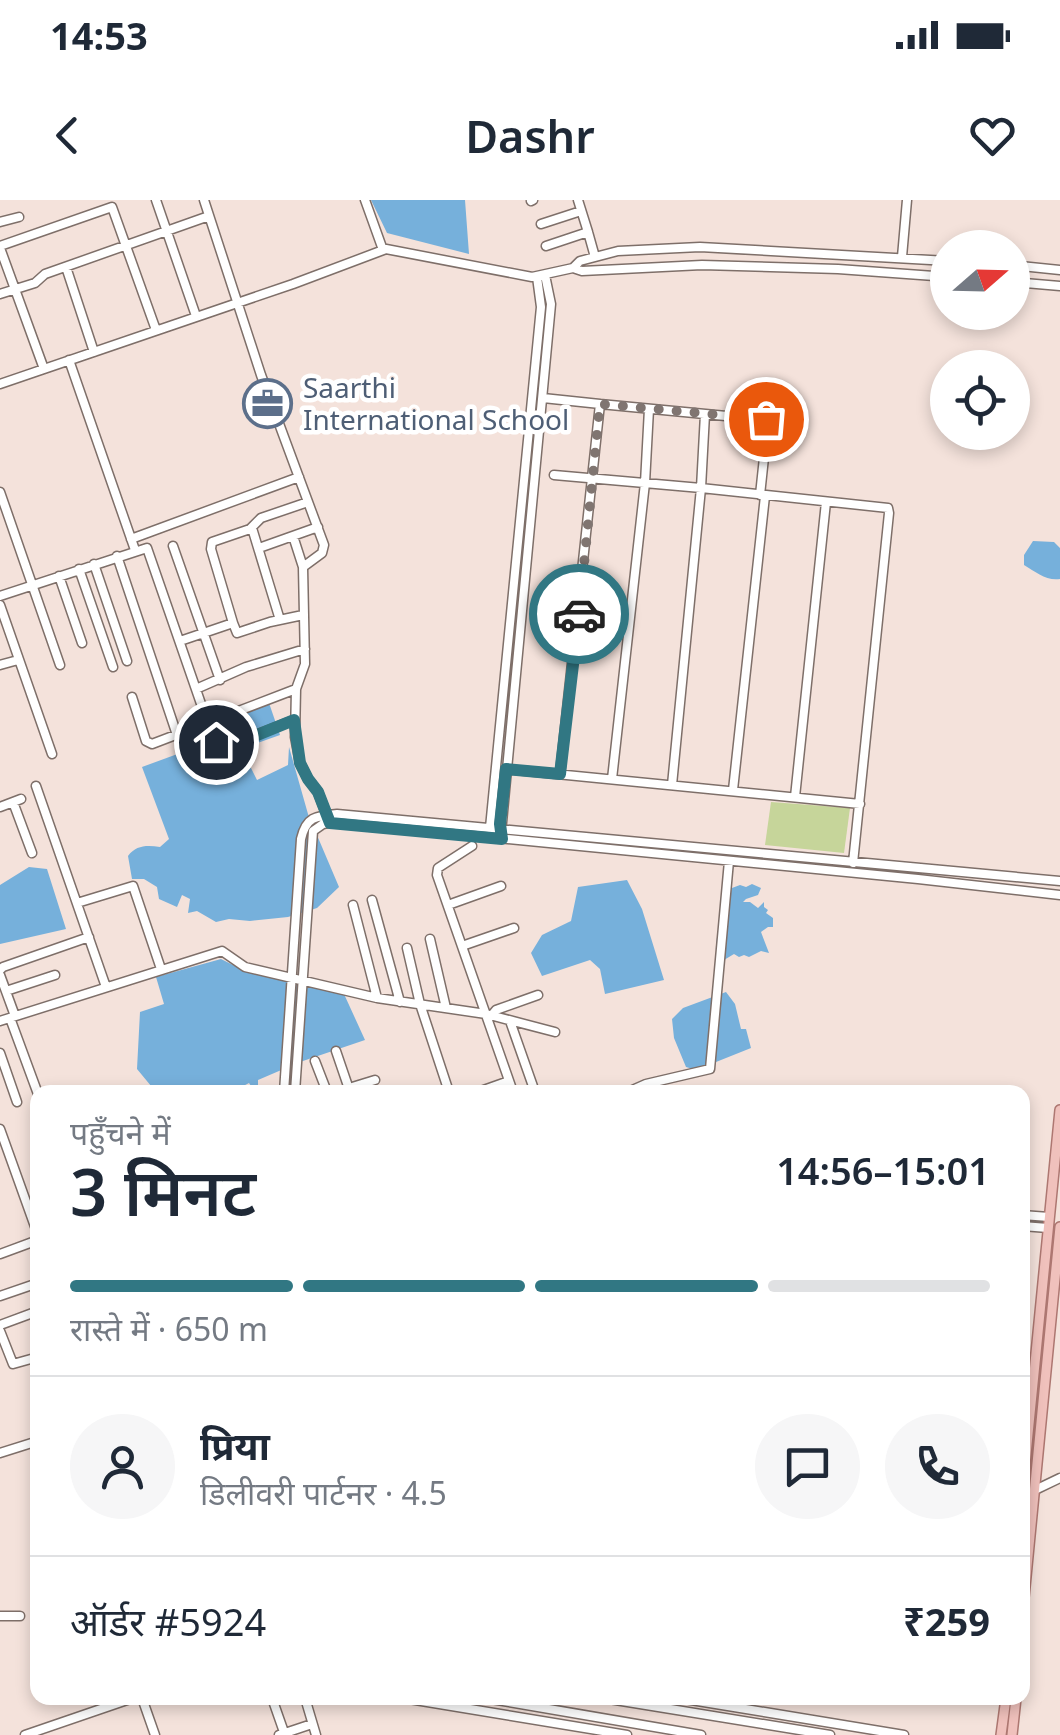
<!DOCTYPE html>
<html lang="hi">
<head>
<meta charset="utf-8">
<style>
	:root { --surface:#fff; --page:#f6f6f7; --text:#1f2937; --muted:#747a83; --line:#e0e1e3; --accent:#317783 }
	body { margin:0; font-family:"Noto Sans","Noto Sans Devanagari",sans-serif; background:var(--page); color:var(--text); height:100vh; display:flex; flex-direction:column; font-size:38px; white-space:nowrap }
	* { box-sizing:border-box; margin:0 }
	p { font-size:32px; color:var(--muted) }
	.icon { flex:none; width:55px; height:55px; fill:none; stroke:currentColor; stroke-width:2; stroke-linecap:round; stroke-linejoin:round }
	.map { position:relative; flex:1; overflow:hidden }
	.drawer { position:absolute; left:30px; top:885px; width:1000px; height:620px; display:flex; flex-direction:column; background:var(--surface); border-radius:20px; box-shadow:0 5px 15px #0003 }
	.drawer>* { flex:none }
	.needle { width:65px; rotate:70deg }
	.buttons { position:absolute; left:930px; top:30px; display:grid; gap:20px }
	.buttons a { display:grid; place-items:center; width:100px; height:100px; border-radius:50%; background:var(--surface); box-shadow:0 5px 15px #0003; font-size:50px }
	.pin { position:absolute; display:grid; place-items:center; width:85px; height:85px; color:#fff; margin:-42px; border:5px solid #fff; border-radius:50%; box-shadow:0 2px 10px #0007 }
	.courier { position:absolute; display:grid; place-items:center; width:100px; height:100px; margin:-50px; border:8px solid #317783; border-radius:50%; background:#fff; color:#222; box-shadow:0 2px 12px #0007 }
	.head em { font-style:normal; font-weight:600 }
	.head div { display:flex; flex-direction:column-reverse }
	.head { display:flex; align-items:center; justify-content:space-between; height:170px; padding:0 40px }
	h1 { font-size:65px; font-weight:600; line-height:75px }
	.bar { display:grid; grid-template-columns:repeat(4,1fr); gap:15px 10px; align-content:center; height:120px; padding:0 40px }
	.bar i { height:12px; border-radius:8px; background:var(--line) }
	.bar .on { background:var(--accent) }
	.bar p { grid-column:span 4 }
	.line { display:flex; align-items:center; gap:25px; padding:0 40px; border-top:2px solid var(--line) }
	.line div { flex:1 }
	.round { display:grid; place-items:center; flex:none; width:105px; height:105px; border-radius:52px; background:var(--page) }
	.status { display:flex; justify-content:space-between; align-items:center; height:70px; padding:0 50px; background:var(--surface); direction:ltr }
	.status svg { height:28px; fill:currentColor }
	header { display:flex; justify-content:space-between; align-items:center; height:130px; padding:0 40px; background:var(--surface); font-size:45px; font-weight:600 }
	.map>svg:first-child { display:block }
	.green { fill:#c6d59a }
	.water { fill:#76b0db }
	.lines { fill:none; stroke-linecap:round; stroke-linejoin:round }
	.minor-casing { stroke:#7e6f69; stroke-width:11 }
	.major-casing { stroke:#ad7771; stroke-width:12 }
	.minor { stroke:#fff; stroke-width:8 }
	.major { stroke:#f0c1bc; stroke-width:9 }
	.done { stroke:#807571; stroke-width:10; stroke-dasharray:0 18 }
	.route { stroke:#317783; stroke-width:12 }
	.labels { text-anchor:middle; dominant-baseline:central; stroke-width:9; stroke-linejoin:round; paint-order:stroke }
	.service-label { font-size:28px; fill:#4e5e75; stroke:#fff; text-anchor:start }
</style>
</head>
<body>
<div class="status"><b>14:53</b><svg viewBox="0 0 49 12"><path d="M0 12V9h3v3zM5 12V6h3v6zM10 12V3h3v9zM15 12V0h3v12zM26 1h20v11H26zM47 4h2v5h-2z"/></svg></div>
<header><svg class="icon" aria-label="back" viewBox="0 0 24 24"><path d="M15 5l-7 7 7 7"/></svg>Dashr<svg class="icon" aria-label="heart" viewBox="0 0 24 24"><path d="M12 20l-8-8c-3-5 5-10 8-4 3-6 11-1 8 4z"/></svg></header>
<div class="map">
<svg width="1060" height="1535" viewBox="0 0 1060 1535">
	<rect width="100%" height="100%" fill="#f4e2db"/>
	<path class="green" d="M771,602L850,608L844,653L765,645Z"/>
	<path class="water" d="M371,0H465L469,54L387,33Z
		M1033,341L1054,342L1060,348V379C1046,381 1036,372 1024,365V355Z
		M269,503L280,535L246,547L249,564L257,580L288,565L289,547L308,614L339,687L317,708L288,717L250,721L229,719L216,722L197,711L188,713L190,699L182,695L177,707L159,699L157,687L144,679H132L128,656C136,645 147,645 160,647L169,639L142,567L202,545L198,531Z
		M29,667L47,669L66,729L0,744V685Z
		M627,680L642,709L664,780L605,794L600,769L590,760L542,776L531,753L542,735L571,721L578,687Z
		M752,684L761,688L758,695L746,699L743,702H750L758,708L764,702V707L768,710L766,713L773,718V727H768L761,732L769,753L761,751L749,757L744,755L739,757L734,754L724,760L717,758C712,740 726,708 732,688L740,685L746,687Z
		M221,759L247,772L344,794L365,840L300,862L258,880V890L268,885L270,890L255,892L249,883L232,892H156L137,869L140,812L164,804L156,777Z
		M726,792L735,804L741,829H746L751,848L696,870L686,867L674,838L672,819L683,808Z"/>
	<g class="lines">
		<defs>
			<path id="minor" d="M156,0L196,116
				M204,0L261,175L324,345L322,353L303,367
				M365,0L383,50
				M531,1L533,0
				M0,22L19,17
				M541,24L581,11
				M588,32L595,57
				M0,46L112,7L156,130
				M546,46L588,32L578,0
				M0,48L44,169
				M902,57L907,0
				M1012,65L1060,70
				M66,67L94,152
				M573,68L582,71L702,65L838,69L948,77
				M1012,82L1060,86
				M0,94L35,83L45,74L209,16
				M69,160L135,350
				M0,184L293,84L386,49L532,77L573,68L580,61L618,51L700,47L948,61
				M543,198L600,204
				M554,275L701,288L888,308L889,313L853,663
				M0,292L60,465
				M252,328L280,420
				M293,336L303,367L305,464L296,489L295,537L300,563L308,579L318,592L327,616
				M131,339L299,277
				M173,346L220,480
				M259,348L318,327
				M117,356L177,535
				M94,364L127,461
				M79,369L113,467
				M59,376L82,443
				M0,396L147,348L208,524L220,549L294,520
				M0,405L52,554
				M233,423L211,349L212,342L250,329L261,318L308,302
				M180,441L233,423L237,433L270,422L303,415
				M0,465L18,460
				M196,489L246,467L305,449
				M132,497L146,541L152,544L296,489
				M506,569L860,604
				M560,574L600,204L768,220L760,295
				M612,579L645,283L649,209
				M672,585L701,288L705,214
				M36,586L106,787
				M733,590L765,296
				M795,597L826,302
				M13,602L32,653
				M0,607L21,599
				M490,628L541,107L537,77
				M501,633L551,104L545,75
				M472,646L438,668L437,675L513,892
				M372,700L400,802
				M77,703L133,686L161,769
				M353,705L377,798
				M448,705L501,686
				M430,739L446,808
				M462,746L514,728
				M407,748L420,804L449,892
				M0,770L3,767L89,737
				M0,775L15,816
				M6,791L55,775
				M491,816L496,810L538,795
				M10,818L38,894
				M0,821L222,751L245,767L377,798L486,814L555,832
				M510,821L535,892
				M336,851L350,892
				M0,853L17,902
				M315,861L327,892
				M349,888L375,880
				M284,892L301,639C306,617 315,616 337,614L1060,681
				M295,892L313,631L323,624L333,622L918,679L1060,695
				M478,892L509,881
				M628,892L646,884L710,869L729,661
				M0,929L38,1035
				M1022,1015L1049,1017
				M1022,1026L1048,1028
				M0,1054L38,1040
				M0,1096L38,1083
				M0,1125L38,1111
				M0,1131L13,1164L38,1157
				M0,1253L38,1241
				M1035,1290L1060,1278
				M0,1416H20
				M142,1498L155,1535
				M272,1498L285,1535
				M305,1498L316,1535
				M403,1498L627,1535
				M485,1498L701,1535
				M603,1498L830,1535
				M679,1498L904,1535
				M25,1535L133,1498
				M279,1535L312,1524"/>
			<path id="major" d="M1022,1295L1060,910
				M1022,1418L1060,1027
				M1001,1535L1006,1498
				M1012,1535L1016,1498"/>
		</defs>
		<use href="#minor" class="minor-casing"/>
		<use href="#major" class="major-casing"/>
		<use href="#minor" class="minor"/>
		<use href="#major" class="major"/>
	</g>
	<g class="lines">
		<path class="done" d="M579,414L600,204L766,219"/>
		<path class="route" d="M216,542L220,549L225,548L294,520L300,563L308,579L318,592L330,623L502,639L500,624L506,569L560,574L579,414"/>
	</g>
	<defs>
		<symbol id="office-ring" viewBox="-11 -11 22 22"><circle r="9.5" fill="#fff" stroke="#5c6f8a" stroke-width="1.5"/><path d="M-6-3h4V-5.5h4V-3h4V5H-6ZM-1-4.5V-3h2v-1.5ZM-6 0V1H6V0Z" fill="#5c6f8a"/></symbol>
	</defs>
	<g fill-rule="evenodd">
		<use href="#office-ring" x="240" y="176" width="55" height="55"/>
	</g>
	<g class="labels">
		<g class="service-label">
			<text x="303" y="187">Saarthi<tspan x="303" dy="32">International School</tspan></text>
		</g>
	</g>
</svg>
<div class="buttons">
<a><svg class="needle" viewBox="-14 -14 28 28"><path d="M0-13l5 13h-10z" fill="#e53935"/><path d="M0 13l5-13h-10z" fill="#747a83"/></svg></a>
<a><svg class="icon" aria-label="locate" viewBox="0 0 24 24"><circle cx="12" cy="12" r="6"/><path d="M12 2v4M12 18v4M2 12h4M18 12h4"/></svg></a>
</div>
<div class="pin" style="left:766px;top:219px;background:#ea580c"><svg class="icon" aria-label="bag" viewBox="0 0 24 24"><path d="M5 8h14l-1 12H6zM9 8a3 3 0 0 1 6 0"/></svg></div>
<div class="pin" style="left:216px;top:542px;background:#1f2937"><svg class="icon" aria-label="home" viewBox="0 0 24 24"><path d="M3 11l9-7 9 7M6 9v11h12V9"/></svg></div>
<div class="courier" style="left:579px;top:414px"><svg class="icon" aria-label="car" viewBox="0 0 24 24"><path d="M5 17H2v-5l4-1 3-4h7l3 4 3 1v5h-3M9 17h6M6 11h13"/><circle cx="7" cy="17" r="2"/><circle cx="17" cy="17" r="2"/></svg></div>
<section class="drawer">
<div class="head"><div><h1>3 मिनट</h1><p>पहुँचने में</p></div><em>14:56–15:01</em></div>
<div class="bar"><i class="on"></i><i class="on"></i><i class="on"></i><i></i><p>रास्ते में · 650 m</p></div>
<div class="line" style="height:180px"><a class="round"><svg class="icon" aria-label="person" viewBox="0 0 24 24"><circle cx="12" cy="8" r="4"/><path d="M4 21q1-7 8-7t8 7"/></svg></a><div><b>प्रिया</b><p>डिलीवरी पार्टनर · 4.5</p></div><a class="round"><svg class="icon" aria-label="chat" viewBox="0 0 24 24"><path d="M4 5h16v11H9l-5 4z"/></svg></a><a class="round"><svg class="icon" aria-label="phone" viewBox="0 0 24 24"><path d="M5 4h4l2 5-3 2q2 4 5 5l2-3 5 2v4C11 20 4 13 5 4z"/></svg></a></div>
<div class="line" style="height:130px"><div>ऑर्डर #5924</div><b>₹259</b></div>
</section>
</div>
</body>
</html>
